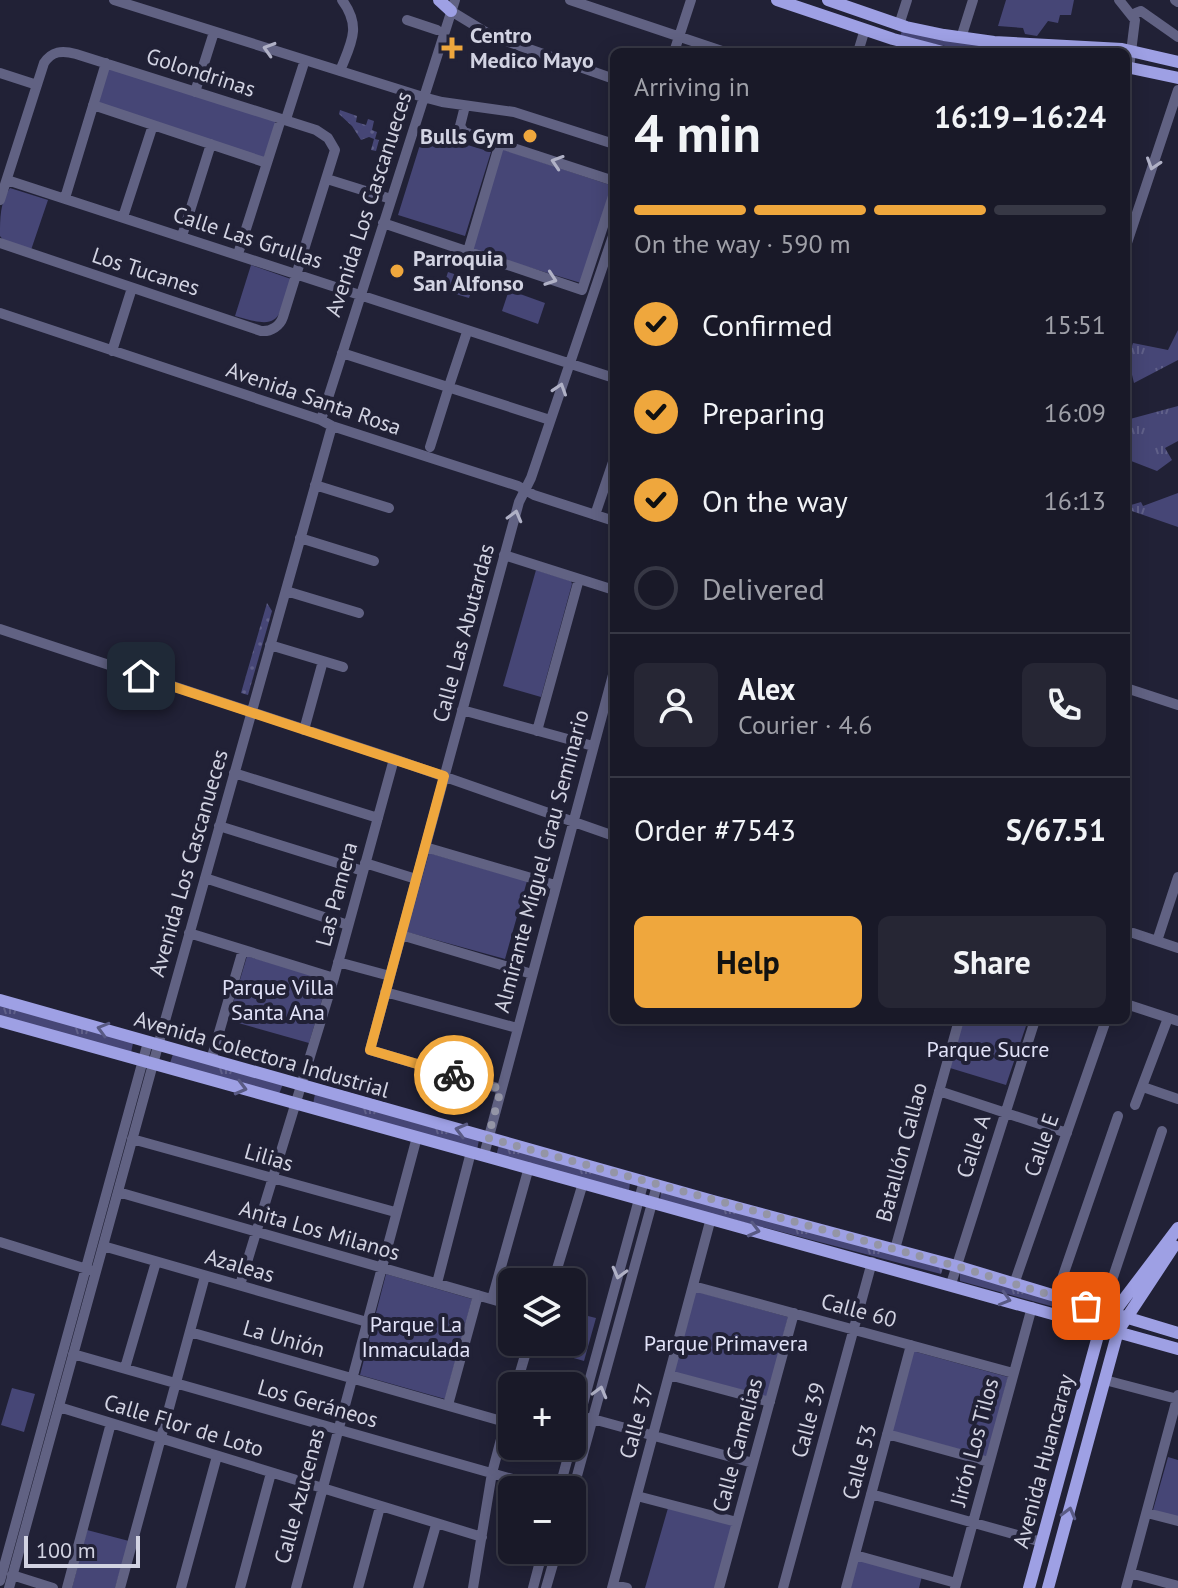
<!DOCTYPE html>
<html lang="en">
<head>
<meta charset="utf-8">
<style>
	:root { --surface:#191928; --page:#262634; --text:#f1f3f6; --muted:#9fa0a8; --line:#373845; --accent:#efa73d }
	body { margin:0; font-family:"PT Sans",sans-serif; background:var(--page); color:var(--text); height:100vh; display:flex; flex-direction:column; font-size:30px; white-space:nowrap }
	* { box-sizing:border-box; margin:0 }
	p { font-size:26px; color:var(--muted) }
	.icon { flex:none; width:44px; height:44px; fill:none; stroke:currentColor; stroke-width:2; stroke-linecap:round; stroke-linejoin:round }
	.map { position:relative; flex:1; overflow:hidden }
	.details { position:absolute; left:610px; top:48px; width:520px; height:976px; display:flex; flex-direction:column; background:var(--surface); border-radius:12px; box-shadow:0 4px 20px #0003,0 0 0 2px var(--line) }
	.details>* { flex:none }
	.controls { position:absolute; left:498px; top:1268px; display:grid; gap:16px }
	.controls a { display:grid; place-items:center; width:88px; height:88px; border-radius:12px; background:var(--surface); box-shadow:0 4px 20px #0003,0 0 0 2px var(--line); font-size:40px }
	.scale { position:absolute; left:24px; bottom:20px; width:116px; box-sizing:border-box; padding-left:8px; border:4px solid #d2d3e2; border-top:0; font-size:22px; line-height:28px; white-space:nowrap; color:#d2d3e2; -webkit-text-stroke:6px #212136; paint-order:stroke }
	.pin { position:absolute; display:grid; place-items:center; width:68px; height:68px; color:#fff; margin:-34px; border-radius:16px; box-shadow:0 4px 12px #0006 }
	.courier { position:absolute; display:grid; place-items:center; width:80px; height:80px; margin:-40px; border:6px solid #efa73d; border-radius:50%; background:#fff; color:#222; box-shadow:0 2px 10px #0007 }
	.summary em { font-style:normal; font-weight:700 }
	.summary div { display:flex; flex-direction:column-reverse }
	.summary { display:flex; align-items:center; justify-content:space-between; height:136px; padding:0 24px }
	h1 { font-size:52px; font-weight:700; line-height:60px }
	.bar { display:grid; grid-template-columns:repeat(4,1fr); gap:12px 8px; align-content:center; height:96px; padding:0 24px }
	.bar i { height:10px; border-radius:6px; background:var(--line) }
	.bar .selected { background:var(--accent) }
	.bar p { grid-column:span 4 }
	.line { display:flex; align-items:center; gap:20px; padding:0 24px; border-top:2px solid var(--line) }
	.line div { flex:1 }
	.round { display:grid; place-items:center; flex:none; width:84px; height:84px; border-radius:12px; background:var(--page) }
	ol { padding:0 24px; list-style:none }
	li { display:flex; align-items:center; gap:24px; height:88px }
	li p { margin-inline-start:auto }
	li .icon { padding:8px; border-radius:50%; background:var(--accent); color:#111; stroke-width:4 }
	li:last-child { color:var(--muted) }
	li i { width:44px; height:44px; border:4px solid var(--line); border-radius:50% }
	.button { display:flex; gap:16px; margin-top:auto; padding:16px 24px }
	.button a { flex:1; height:92px; border-radius:12px; background:var(--accent); color:#111; font-size:32px; font-weight:700; line-height:92px; text-align:center }
	.button a+a { background:var(--page); color:var(--text) }
	.map>svg:first-child { display:block }
	.grass { fill:url(#grass-tufts) }
	.park { fill:#464676 }
	.garden { fill:url(#garden-dots) }
	.lines { fill:none; stroke-linecap:round; stroke-linejoin:round }
	.minor { stroke:#616283; stroke-width:10 }
	.major { stroke:#9ea0e4; stroke-width:12 }
	.oneway { stroke:#b0b1c6 }
	.oneway2 { stroke:#595a84 }
	.done { stroke:#9495a6; stroke-width:8; stroke-dasharray:0 14.4 }
	.route { stroke:#efa73d; stroke-width:10 }
	.poi-dot { fill:#efa73d; stroke:#212136; stroke-width:3 }
	.labels { text-anchor:middle; dominant-baseline:central; stroke-width:8; stroke-linejoin:round; paint-order:stroke }
	.poi-label { font-size:22px; font-weight:bold; fill:#d2d3e2; stroke:#212136; text-anchor:start }
	.street-label { font-size:22px; fill:#d2d3e2; stroke:#212136 }
	.park-label { font-size:22px; fill:#e1e2f8; stroke:#212136 }
</style>
</head>
<body>
<div class="map">
<svg width="1178" height="1588" viewBox="0 0 1178 1588">
	<defs>
		<pattern id="grass-tufts" width="24" height="20" patternUnits="userSpaceOnUse" patternTransform="scale(2)"><rect width="24" height="20" fill="#464676"/><path d="M3 7l-1-3M5 7V3M7 7l1-3M15 17l-1-3M17 17v-4M19 17l1-3" fill="none" stroke="#606089"/></pattern>
		<pattern id="garden-dots" width="8" height="8" patternUnits="userSpaceOnUse" patternTransform="scale(2)"><rect width="8" height="8" fill="#464676"/><path d="M2 2h.1M6 6h.1" fill="none" stroke="#606089" stroke-width="1.8" stroke-linecap="round"/></pattern>
	</defs>
	<rect width="100%" height="100%" fill="#212136"/>
	<path class="grass" d="M1178,330V360L1134,383L1128,358L1133,343L1168,350Z
		M1178,406V441L1165,448L1172,460L1157,471L1126,459V429L1130,419Z
		M1178,493V527L1126,509V499L1129,498L1131,505L1141,502L1143,506Z
		M0,1005L133,1043L131,1053L0,1016Z
		M173,1054L283,1084L279,1094L170,1063Z
		M315,1094L479,1140L477,1150L313,1104Z
		M499,1145L630,1183L629,1190L496,1156Z
		M661,1192L943,1268L941,1274L660,1200Z
		M960,1272L1083,1308L1080,1314L960,1281Z"/>
	<path class="park" d="M1006,0H1074L1071,15H1060L1058,23L1048,21L1037,36L1025,34L1023,28L998,26Z
		M902,30L1094,52L970,51L900,37Z
		M112,68L273,119L277,125L263,159L100,105L97,100L107,71Z
		M424,132L491,152L465,236L398,215Z
		M502,149L613,186L581,283L472,250Z
		M10,188L48,200L31,250L4,241L0,236C0,219 0,201 10,188Z
		M251,265L291,279C278,321 281,330 235,316Z
		M448,272L475,281L469,298L442,290Z
		M509,290L545,303L538,324L502,311Z
		M536,570L571,581L572,584L541,697L503,686Z
		M429,853L527,881L505,959L407,932Z
		M247,956L328,980L309,1043L228,1020Z
		M963,1020H1028L1006,1085L950,1068Z
		M386,1274L472,1299L445,1399L360,1375Z
		M695,1291L788,1317L767,1398L672,1372Z
		M572,1312L596,1318L584,1361L532,1346L534,1342H572Z
		M913,1351L1008,1377L987,1457L892,1431Z
		M12,1388L35,1394L24,1432L1,1425Z
		M1168,1457L1178,1460V1517L1153,1510Z
		M668,1508L733,1525L716,1588H645Z
		M87,1530L129,1541L115,1588H72Z
		M857,1559L922,1576L919,1588H849Z"/>
	<path class="garden" d="M340,110L357,116L356,122L366,125L368,119L374,121L372,130L377,132L375,139L379,140L376,151L371,150L374,139L369,137L361,140L352,126L339,114Z
		M267,603L272,611L248,695L241,693Z"/>
	<g class="lines">
		<path class="minor" d="M114,0L423,97L442,102L514,112L614,144
			M570,0L725,52
			M1119,0L1135,20L1129,68
			M1175,0L1178,2
			M451,11L492,36L614,79
			M1136,13L1141,11L1178,37
			M407,20L437,30
			M899,25L907,0
			M961,38L973,0
			M674,52L691,0
			M858,52L865,29
			M340,71C351,43 362,27 342,0
			M0,73L37,85
			M195,92L214,32
			M93,105L267,163
			M465,106L460,126L464,132L614,181
			M287,116L303,66
			M327,179L391,199
			M7,180L614,378
			M65,198L106,63
			M0,200L44,63C52,51 62,50 76,54L316,130L328,138L335,150L283,317C280,326 271,332 261,331L0,243
			M1126,211H1127
			M123,217L153,125
			M383,223L582,290L614,193
			M182,236L211,144
			M1126,246L1178,90
			M468,251L500,143
			M238,254L281,119
			M0,313L321,420L332,426L518,486L534,495L614,521
			M112,351L132,288
			M342,353L550,420
			M450,383L466,335
			M321,420L455,0
			M430,447L447,393
			M315,485L389,508
			M595,515L614,459
			M300,538L374,561
			M504,555L614,590
			M286,591L359,613
			M0,629L394,759L614,836
			M270,645L343,667
			M1126,688L1178,705
			M462,710L593,746
			M304,730L323,661
			M537,731L579,579
			M234,773L378,818
			M219,826L363,871
			M425,847L555,885
			M365,863L416,879
			M205,878L348,925
			M189,933L334,978
			M1133,933L1178,948
			M401,935L532,974
			M1157,941L1178,877
			M338,962L390,976
			M385,992L517,1028
			M1126,1004L1178,1021
			M211,1060L243,950
			M1143,1087L1178,1099
			M501,1089L370,1050L519,502L531,478L614,233
			M939,1091L1067,1133
			M1135,1105L1168,1018
			M132,1139L395,1212
			M484,1155L614,671
			M118,1192L512,1305
			M0,1242L90,1270
			M103,1246L367,1322
			M895,1249L959,1020
			M553,1282L583,1183
			M437,1283L471,1152
			M951,1284L1035,1020
			M1014,1284L1106,1020
			M240,1285L334,978L394,759
			M693,1286L1013,1373
			M1056,1296L1118,1116
			M492,1299L529,1167
			M1102,1310L1162,1131
			M190,1332L505,1422
			M73,1354L551,1490
			M125,1368L156,1262
			M669,1375L770,1402
			M1105,1380L1177,1399
			M516,1386L529,1342
			M448,1405L478,1295
			M59,1407L482,1537
			M589,1418L753,1463
			M887,1434L989,1462
			M572,1444L644,1181
			M559,1490L571,1446
			M572,1494L657,1185
			M871,1494L1042,1542
			M637,1496L737,1522
			M1147,1513L1178,1521
			M855,1555L956,1583
			M1130,1573L1178,1586
			M12,1575L53,1588
			M0,1581L148,1042
			M613,1585L627,1588
			M9,1588L161,1035L332,426
			M67,1588L111,1423
			M120,1588L205,1276
			M181,1588L217,1456
			M240,1588L271,1473
			M296,1588L417,1137
			M358,1588L380,1507
			M418,1588L436,1525
			M473,1588L492,1473L512,1398
			M533,1588L543,1550
			M546,1588L557,1550
			M612,1588L711,1218
			M719,1588L794,1313
			M783,1588L872,1262
			M846,1588L911,1345
			M955,1588L1032,1307
			M1126,1588L1178,1395"/>
		<path class="major" d="M439,0L451,11
			M777,0L893,39L943,52
			M828,0L906,27L944,35L994,42L1122,49L1178,62
			M1126,67L1178,78
			M0,1000L713,1201L956,1266L1178,1333
			M0,1021L1178,1349
			M1029,1588L1099,1332L1178,1228
			M1048,1588L1118,1331L1174,1246"/>
	</g>
	<defs><path id="oneway-chevron" d="M-2-3.5L2.5 0L-2 3.5" fill="none" stroke-width="1.6" stroke-linecap="round" stroke-linejoin="round" transform="scale(2)"/></defs>
	<g class="oneway">
		<use href="#oneway-chevron" transform="translate(269 49) rotate(-163)"/>
		<use href="#oneway-chevron" transform="translate(557 162) rotate(-162)"/>
		<use href="#oneway-chevron" transform="translate(1153 164) rotate(108)"/>
		<use href="#oneway-chevron" transform="translate(551 279) rotate(19)"/>
		<use href="#oneway-chevron" transform="translate(560 389) rotate(-72)"/>
		<use href="#oneway-chevron" transform="translate(515 516) rotate(-75)"/>
		<use href="#oneway-chevron" transform="translate(619 1273) rotate(105)"/>
		<use href="#oneway-chevron" transform="translate(600 1392) rotate(-75)"/>
	</g>
	<g class="oneway2">
		<use href="#oneway-chevron" transform="translate(103 1029) rotate(-164)"/>
		<use href="#oneway-chevron" transform="translate(241 1088) rotate(15)"/>
		<use href="#oneway-chevron" transform="translate(461 1130) rotate(-165)"/>
		<use href="#oneway-chevron" transform="translate(754 1230) rotate(15)"/>
		<use href="#oneway-chevron" transform="translate(1005 1299) rotate(16)"/>
		<use href="#oneway-chevron" transform="translate(1069 1513) rotate(-75)"/>
	</g>
	<g class="lines">
		<path class="done" d="M454,1075L501,1089L488,1138L956,1266L1086,1306"/>
		<path class="route" d="M141,676L444,776L370,1050L454,1075"/>
	</g>
	<g class="poi-dot">
		<path d="M448 36h8v8h8v8h-8v8h-8v-8h-8v-8h8z"/>
		<circle cx="530" cy="136" r="8"/>
		<circle cx="397" cy="271" r="8"/>
	</g>
	<g class="labels">
		<g class="poi-label">
			<text x="470" y="35">Centro<tspan x="470" dy="25">Medico Mayo</tspan></text>
			<text x="514" y="136" text-anchor="end">Bulls Gym</text>
			<text x="413" y="258">Parroquia<tspan x="413" dy="25">San Alfonso</tspan></text>
		</g>
		<g class="street-label">
			<text transform="translate(201 72) rotate(18)">Golondrinas</text>
			<text transform="translate(368 204) rotate(-72)">Avenida Los Cascanueces</text>
			<text transform="translate(248 237) rotate(18)">Calle Las Grullas</text>
			<text transform="translate(146 271) rotate(18)">Los Tucanes</text>
			<text transform="translate(314 398) rotate(19)">Avenida Santa Rosa</text>
			<text transform="translate(463 633) rotate(-75)">Calle Las Abutardas</text>
			<text transform="translate(541 861) rotate(-75)">Almirante Miguel Grau Seminario</text>
			<text transform="translate(188 863) rotate(-74)">Avenida Los Cascanueces</text>
			<text transform="translate(336 894) rotate(-75)">Las Pamera</text>
			<text transform="translate(262 1054) rotate(16)">Avenida Colectora Industrial</text>
			<text transform="translate(1041 1145) rotate(-71)">Calle E</text>
			<text transform="translate(973 1146) rotate(-72)">Calle A</text>
			<text transform="translate(901 1152) rotate(-75)">Batallón Callao</text>
			<text transform="translate(269 1157) rotate(16)">Lilias</text>
			<text transform="translate(320 1230) rotate(16)">Anita Los Milanos</text>
			<text transform="translate(240 1265) rotate(16)">Azaleas</text>
			<text transform="translate(859 1310) rotate(15)">Calle 60</text>
			<text transform="translate(284 1338) rotate(16)">La Unión</text>
			<text transform="translate(318 1403) rotate(16)">Los Geráneos</text>
			<text transform="translate(808 1420) rotate(-75)">Calle 39</text>
			<text transform="translate(636 1421) rotate(-75)">Calle 37</text>
			<text transform="translate(184 1425) rotate(17)">Calle Flor de Loto</text>
			<text transform="translate(974 1442) rotate(-75)">Jirón Los Tilos</text>
			<text transform="translate(737 1445) rotate(-75)">Calle Camelias</text>
			<text transform="translate(1043 1461) rotate(-75)">Avenida Huancaray</text>
			<text transform="translate(859 1462) rotate(-75)">Calle 53</text>
			<text transform="translate(299 1496) rotate(-75)">Calle Azucenas</text>
		</g>
		<g class="park-label">
			<text x="278" y="987">Parque Villa<tspan x="278" dy="25">Santa Ana</tspan></text>
			<text x="988" y="1049">Parque Sucre</text>
			<text x="416" y="1324">Parque La<tspan x="416" dy="25">Inmaculada</tspan></text>
			<text x="726" y="1343">Parque Primavera</text>
		</g>
	</g>
</svg>
<div class="controls">
<a><svg class="icon" aria-label="layers" viewBox="0 0 24 24"><path d="M12 4l9 5-9 5-9-5zM3 14l9 5 9-5"/></svg></a>
<a>+</a>
<a>−</a>
</div>
<div class="scale">100 m</div>
<div class="pin" style="left:1086px;top:1306px;background:#ea580c"><svg class="icon" aria-label="bag" viewBox="0 0 24 24"><path d="M5 8h14l-1 12H6zM9 8a3 3 0 0 1 6 0"/></svg></div>
<div class="pin" style="left:141px;top:676px;background:#1f2937"><svg class="icon" aria-label="home" viewBox="0 0 24 24"><path d="M3 11l9-7 9 7M6 9v11h12V9"/></svg></div>
<div class="courier" style="left:454px;top:1075px"><svg class="icon" aria-label="bike" viewBox="0 0 24 24"><circle cx="6" cy="16" r="4"/><circle cx="18" cy="16" r="4"/><path d="M6 16l4-8h5l3 8M10 8l3 8H6M13 5h3"/></svg></div>
<section class="details">
<div class="summary"><div><h1>4 min</h1><p>Arriving in</p></div><em>16:19–16:24</em></div>
<div class="bar"><i class="selected"></i><i class="selected"></i><i class="selected"></i><i></i><p>On the way · 590 m</p></div>
<ol>
<li><svg class="icon" aria-label="check" viewBox="0 0 24 24"><path d="M5 12l5 5 9-10"/></svg>Confirmed<p>15:51</p></li>
<li><svg class="icon" aria-label="check" viewBox="0 0 24 24"><path d="M5 12l5 5 9-10"/></svg>Preparing<p>16:09</p></li>
<li><svg class="icon" aria-label="check" viewBox="0 0 24 24"><path d="M5 12l5 5 9-10"/></svg>On the way<p>16:13</p></li>
<li><i></i>Delivered</li>
</ol>
<div class="line" style="height:144px"><a class="round"><svg class="icon" aria-label="person" viewBox="0 0 24 24"><circle cx="12" cy="8" r="4"/><path d="M4 21q1-7 8-7t8 7"/></svg></a><div><b>Alex</b><p>Courier · 4.6</p></div><a class="round"><svg class="icon" aria-label="phone" viewBox="0 0 24 24"><path d="M5 4h4l2 5-3 2q2 4 5 5l2-3 5 2v4C11 20 4 13 5 4z"/></svg></a></div>
<div class="line" style="height:104px"><div>Order #7543</div><b>S/67.51</b></div>
<div class="button"><a>Help</a><a>Share</a></div>
</section>
</div>
</body>
</html>
